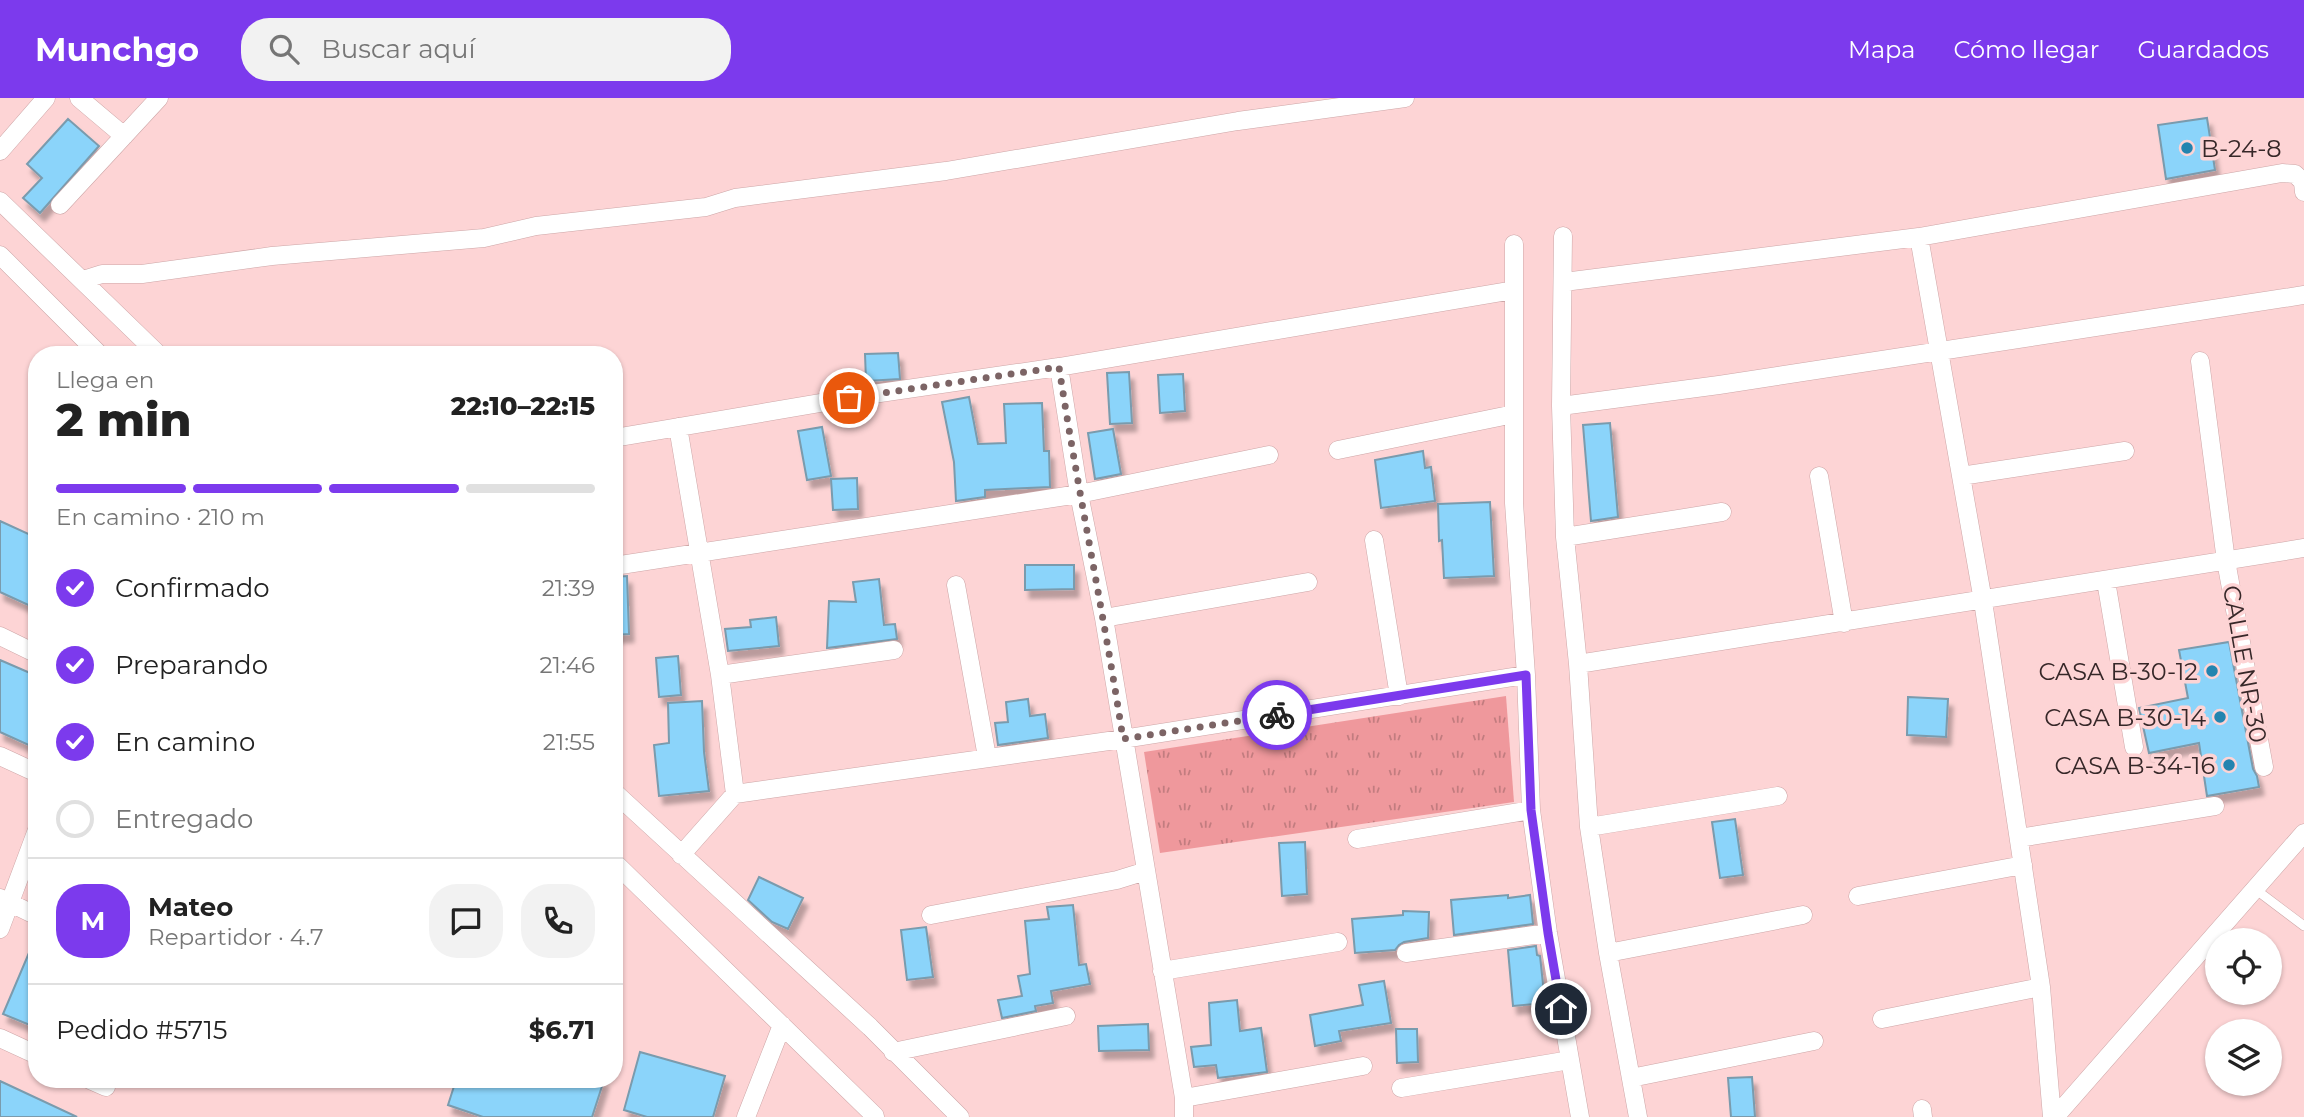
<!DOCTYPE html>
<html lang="es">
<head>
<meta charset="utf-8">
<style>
	:root { --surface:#fff; --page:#f2f2f2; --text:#222; --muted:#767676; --line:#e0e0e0; --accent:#7c3aed }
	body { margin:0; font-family:Montserrat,sans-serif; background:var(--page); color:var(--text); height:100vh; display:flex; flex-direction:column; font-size:26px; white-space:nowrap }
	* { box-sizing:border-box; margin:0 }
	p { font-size:23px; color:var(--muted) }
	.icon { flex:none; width:38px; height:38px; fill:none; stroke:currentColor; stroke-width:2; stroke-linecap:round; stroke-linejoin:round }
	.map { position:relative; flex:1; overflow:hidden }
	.panel { position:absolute; left:28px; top:248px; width:595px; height:742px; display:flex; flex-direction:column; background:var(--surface); border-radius:28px; box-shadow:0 2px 5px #0004 }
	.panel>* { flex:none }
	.tools { position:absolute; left:2205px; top:830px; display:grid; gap:14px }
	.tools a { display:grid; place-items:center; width:77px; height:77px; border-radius:50%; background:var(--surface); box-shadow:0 2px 5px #0004; font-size:35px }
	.pin { position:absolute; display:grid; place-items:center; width:60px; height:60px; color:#fff; margin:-30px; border:4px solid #fff; border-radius:50%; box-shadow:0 2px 7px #0007 }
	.courier { position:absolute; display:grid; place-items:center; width:70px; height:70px; margin:-35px; border:5px solid #7c3aed; border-radius:50%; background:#fff; color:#222; box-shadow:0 2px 9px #0007 }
	.head em { font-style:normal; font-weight:800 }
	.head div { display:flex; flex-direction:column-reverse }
	.head { display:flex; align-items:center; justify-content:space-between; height:119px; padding:0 28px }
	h1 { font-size:46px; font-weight:800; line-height:52px }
	.bar { display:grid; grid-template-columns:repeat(4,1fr); gap:10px 7px; align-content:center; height:84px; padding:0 28px }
	.bar i { height:9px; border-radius:5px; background:var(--line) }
	.bar .on { background:var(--accent) }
	.bar p { grid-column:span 4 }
	.line { display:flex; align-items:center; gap:18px; padding:0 28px; border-top:2px solid var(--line) }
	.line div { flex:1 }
	.round { display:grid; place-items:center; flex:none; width:74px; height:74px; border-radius:28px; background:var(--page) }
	ol { padding:0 28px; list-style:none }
	li { display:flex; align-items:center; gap:21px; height:77px }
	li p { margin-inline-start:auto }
	li .icon { padding:7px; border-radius:50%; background:var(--accent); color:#fff; stroke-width:4 }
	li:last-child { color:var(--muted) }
	li i { width:38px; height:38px; border:4px solid var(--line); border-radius:50% }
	header { display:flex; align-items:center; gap:42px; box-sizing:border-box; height:98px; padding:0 35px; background:var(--accent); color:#fff }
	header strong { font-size:33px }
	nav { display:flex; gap:38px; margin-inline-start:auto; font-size:24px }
	.search { width:490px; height:63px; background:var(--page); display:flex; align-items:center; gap:18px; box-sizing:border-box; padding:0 24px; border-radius:28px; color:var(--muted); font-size:26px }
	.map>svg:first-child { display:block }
	.park { fill:url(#park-tufts) }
	.building { fill:#8bd4fa; stroke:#7a9bad; stroke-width:2; filter:url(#shadow) }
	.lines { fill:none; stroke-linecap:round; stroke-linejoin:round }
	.lane-casing { stroke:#cda6a7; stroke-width:10 }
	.street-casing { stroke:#cda6a7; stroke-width:19 }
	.lane { stroke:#fff; stroke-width:9 }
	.street { stroke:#fff; stroke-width:18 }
	.done { stroke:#7c6465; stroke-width:7; stroke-dasharray:0 12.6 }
	.route { stroke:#7c3aed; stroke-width:9 }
	.poi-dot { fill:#2384af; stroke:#fdd4d5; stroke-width:2.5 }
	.labels { text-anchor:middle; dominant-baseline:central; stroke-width:7; stroke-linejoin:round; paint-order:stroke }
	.poi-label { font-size:24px; fill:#362728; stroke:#fdd4d5; text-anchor:end }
	.street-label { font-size:24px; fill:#362728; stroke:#fdd4d5 }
</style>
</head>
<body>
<header>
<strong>Munchgo</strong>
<div class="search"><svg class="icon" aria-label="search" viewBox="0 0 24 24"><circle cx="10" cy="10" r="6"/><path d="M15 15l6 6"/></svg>Buscar aquí</div>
<nav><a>Mapa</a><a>Cómo llegar</a><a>Guardados</a></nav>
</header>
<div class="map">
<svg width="2304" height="1019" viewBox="0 0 2304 1019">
	<defs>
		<pattern id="park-tufts" width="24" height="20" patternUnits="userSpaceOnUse" patternTransform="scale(1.75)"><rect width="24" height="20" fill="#ef989c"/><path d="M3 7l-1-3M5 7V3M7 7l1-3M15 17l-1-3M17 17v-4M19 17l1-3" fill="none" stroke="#c27c7f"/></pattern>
		<filter id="shadow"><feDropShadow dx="4.5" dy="8" stdDeviation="2" flood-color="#0004"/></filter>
	</defs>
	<rect width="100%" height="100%" fill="#fdd4d5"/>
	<path class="park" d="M1506,598L1514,704L1160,755L1144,654Z"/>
	<path class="building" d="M2207,20L2215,72L2166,81L2158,27Z
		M68,21L99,48L40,115L23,100L42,80L27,66Z
		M898,255L900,281L866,283L865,256Z
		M1129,274L1132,325L1110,326L1107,275Z
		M1183,276L1185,313L1160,315L1158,277Z
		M969,299L978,346L1006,345L1004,306L1042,305L1044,353H1049L1050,389L985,392V399L956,403L954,364L942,304Z
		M1610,325L1618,419L1591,423L1583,327Z
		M822,329L831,378L807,382L798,333Z
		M1113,331L1121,376L1095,381L1088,335Z
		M1423,353L1425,370L1431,369L1435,403L1381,410L1375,362Z
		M857,380L858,411L833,412L831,381Z
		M1490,404L1494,478L1444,480L1442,442L1439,443L1438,406Z
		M0,423L33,438L31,454L37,457V511L0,494Z
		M1025,467H1074V491L1025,492Z
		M627,478L629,536L614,537V479Z
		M879,481L884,527L895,526L897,541L827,550L829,503L856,504L853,484Z
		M776,519L779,548L728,553L725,531L751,529L750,522Z
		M2229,544L2253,671L2257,678L2259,689L2207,698L2199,645L2149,655L2139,610L2188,600L2179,552Z
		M678,558L681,597L659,599L656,560Z
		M0,562L37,578V640L33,649L0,634Z
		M1908,599L1948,601L1946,639L1907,637Z
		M1028,601L1030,618L1045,616L1048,640L998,647L995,625L1008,624L1006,604Z
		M702,603L704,654L709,693L659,698L654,647L669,645L668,605Z
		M1735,721L1743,777L1720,780L1712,724Z
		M1305,744L1307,796L1282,798L1279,745Z
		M759,779L803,800L788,831L772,824L748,802Z
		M1508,797V800L1530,797L1533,826L1454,837L1451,802Z
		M1073,807L1079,867L1086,866L1090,886L1051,893L1053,905L1035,908L1036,913L1002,920L998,902L1022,898L1018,878L1030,876L1025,823L1049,821L1047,809Z
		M1403,813L1429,814L1428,840L1404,844L1399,847L1395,852L1355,855L1352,821L1403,817Z
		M926,829L933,879L907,882L901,832Z
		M37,836V930L3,916Z
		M1536,848L1537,857L1540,858L1545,905L1513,908L1508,852Z
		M1384,883L1391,925L1339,933L1341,943L1315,948L1310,917L1363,907L1359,887Z
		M1237,902L1240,933L1261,930L1267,974L1218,980L1216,967L1194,969L1191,949L1211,947L1209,905Z
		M1148,926L1149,952L1099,953L1098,928Z
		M1396,931H1417L1418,964L1397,965Z
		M640,954L725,978L713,1019H647L624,1012Z
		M1752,979L1755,1019H1731L1728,980Z
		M456,982H604L592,1019H483L448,1007Z
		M0,983L77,1019H0Z"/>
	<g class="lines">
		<defs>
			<path id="lane" d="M2255,791L2304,828"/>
			<path id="street" d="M79,0L124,38
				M0,53L46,0
				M0,103L159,257
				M60,107L159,0
				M1563,138L1561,308L1565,439L1578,566L1589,729L1608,855L1638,1019
				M1919,139L1983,503L2041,889L2052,1019
				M1514,146V405L1526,577L1531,712L1548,835L1580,1019
				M0,157L100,257
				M83,182L102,176H142L272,158L484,140L536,128L706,109L735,100L946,73L1238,23L1405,0
				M1564,184L1919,139L2282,75L2295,76L2303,84L2304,94
				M2200,263L2226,463L2264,669
				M1059,269L1079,396L1104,520L1184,1000V1019
				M1561,308L1719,287L2304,197
				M678,329L720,577L735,696
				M614,340L873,296L1059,269L1514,192
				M1338,352L1514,316
				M1819,378L1844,525
				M1961,378L2125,353
				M1565,439L1722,414
				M1374,442L1399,598
				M614,468L1079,396L1269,357
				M2106,483L2134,649
				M956,487L987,659
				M1104,520L1308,484
				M0,538L37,556
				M1578,566L2304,450
				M720,577L894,552
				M0,658L37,675
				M614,694L870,929L960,1019
				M1589,729L1778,698
				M2019,740L2215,708
				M1357,741L1531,712
				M681,757L735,696L1123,641L1526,577
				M614,764L875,1018
				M1858,798L2023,767
				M0,800L37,818
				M931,817L1117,782L1146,773
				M0,831L37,732
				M1406,855L1548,835
				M1608,855L1803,817
				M1162,873L1338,844
				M1882,921L2041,889
				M0,940L37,957
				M893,954L1066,918
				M1631,980L1814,943
				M90,982L106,989
				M1401,990L1570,962
				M1184,1000L1363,968
				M1922,1011L1923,1019
				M746,1019L782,927
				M2055,1019L2304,735"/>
		</defs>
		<use href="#lane" class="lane-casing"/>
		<use href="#street" class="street-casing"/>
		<use href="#lane" class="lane"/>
		<use href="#street" class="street"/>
	</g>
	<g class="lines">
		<path class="done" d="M849,300L1059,269C1078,394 1104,516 1123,641L1277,617"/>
		<path class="route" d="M1277,617L1526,577L1531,712L1548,835L1561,911"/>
	</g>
	<g class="poi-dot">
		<circle cx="2187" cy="50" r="7"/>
		<circle cx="2212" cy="573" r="7"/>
		<circle cx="2220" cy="619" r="7"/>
		<circle cx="2229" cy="667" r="7"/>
	</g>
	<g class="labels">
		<g class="poi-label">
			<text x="2201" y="50" text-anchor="start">B-24-8</text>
			<text x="2198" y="573">CASA B-30-12</text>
			<text x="2206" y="619">CASA B-30-14</text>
			<text x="2215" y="667">CASA B-34-16</text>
		</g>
		<g class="street-label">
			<text transform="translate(2245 566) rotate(80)">CALLE NR-30</text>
		</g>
	</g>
</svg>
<div class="tools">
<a><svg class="icon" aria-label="locate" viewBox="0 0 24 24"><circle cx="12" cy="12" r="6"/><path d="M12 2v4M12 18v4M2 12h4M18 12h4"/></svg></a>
<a><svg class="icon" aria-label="layers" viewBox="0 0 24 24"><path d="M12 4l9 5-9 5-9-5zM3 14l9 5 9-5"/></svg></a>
</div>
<div class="pin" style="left:849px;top:300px;background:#ea580c"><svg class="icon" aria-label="bag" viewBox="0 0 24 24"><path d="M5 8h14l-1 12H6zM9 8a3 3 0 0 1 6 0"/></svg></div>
<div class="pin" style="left:1561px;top:911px;background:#1f2937"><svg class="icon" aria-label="home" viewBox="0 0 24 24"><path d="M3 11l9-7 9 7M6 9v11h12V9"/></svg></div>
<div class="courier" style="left:1277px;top:617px"><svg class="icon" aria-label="bike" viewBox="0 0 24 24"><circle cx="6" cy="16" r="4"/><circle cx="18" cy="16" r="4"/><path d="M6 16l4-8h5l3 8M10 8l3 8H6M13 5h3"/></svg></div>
<section class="panel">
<div class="head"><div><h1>2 min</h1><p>Llega en</p></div><em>22:10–22:15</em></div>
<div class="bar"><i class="on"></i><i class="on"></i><i class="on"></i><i></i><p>En camino · 210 m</p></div>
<ol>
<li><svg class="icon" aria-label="check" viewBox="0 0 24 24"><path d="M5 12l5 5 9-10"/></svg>Confirmado<p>21:39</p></li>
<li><svg class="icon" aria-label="check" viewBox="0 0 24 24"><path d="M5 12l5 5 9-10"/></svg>Preparando<p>21:46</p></li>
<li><svg class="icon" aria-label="check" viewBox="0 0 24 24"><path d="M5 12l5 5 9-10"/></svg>En camino<p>21:55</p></li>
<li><i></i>Entregado</li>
</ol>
<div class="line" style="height:126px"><b class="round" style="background:var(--accent);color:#fff">M</b><div><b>Mateo</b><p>Repartidor · 4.7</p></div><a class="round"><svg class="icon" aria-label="chat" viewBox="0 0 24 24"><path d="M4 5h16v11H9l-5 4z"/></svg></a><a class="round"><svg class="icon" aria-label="phone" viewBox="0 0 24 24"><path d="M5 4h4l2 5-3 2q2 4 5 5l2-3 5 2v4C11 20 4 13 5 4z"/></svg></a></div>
<div class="line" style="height:91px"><div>Pedido #5715</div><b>$6.71</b></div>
</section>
</div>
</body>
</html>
